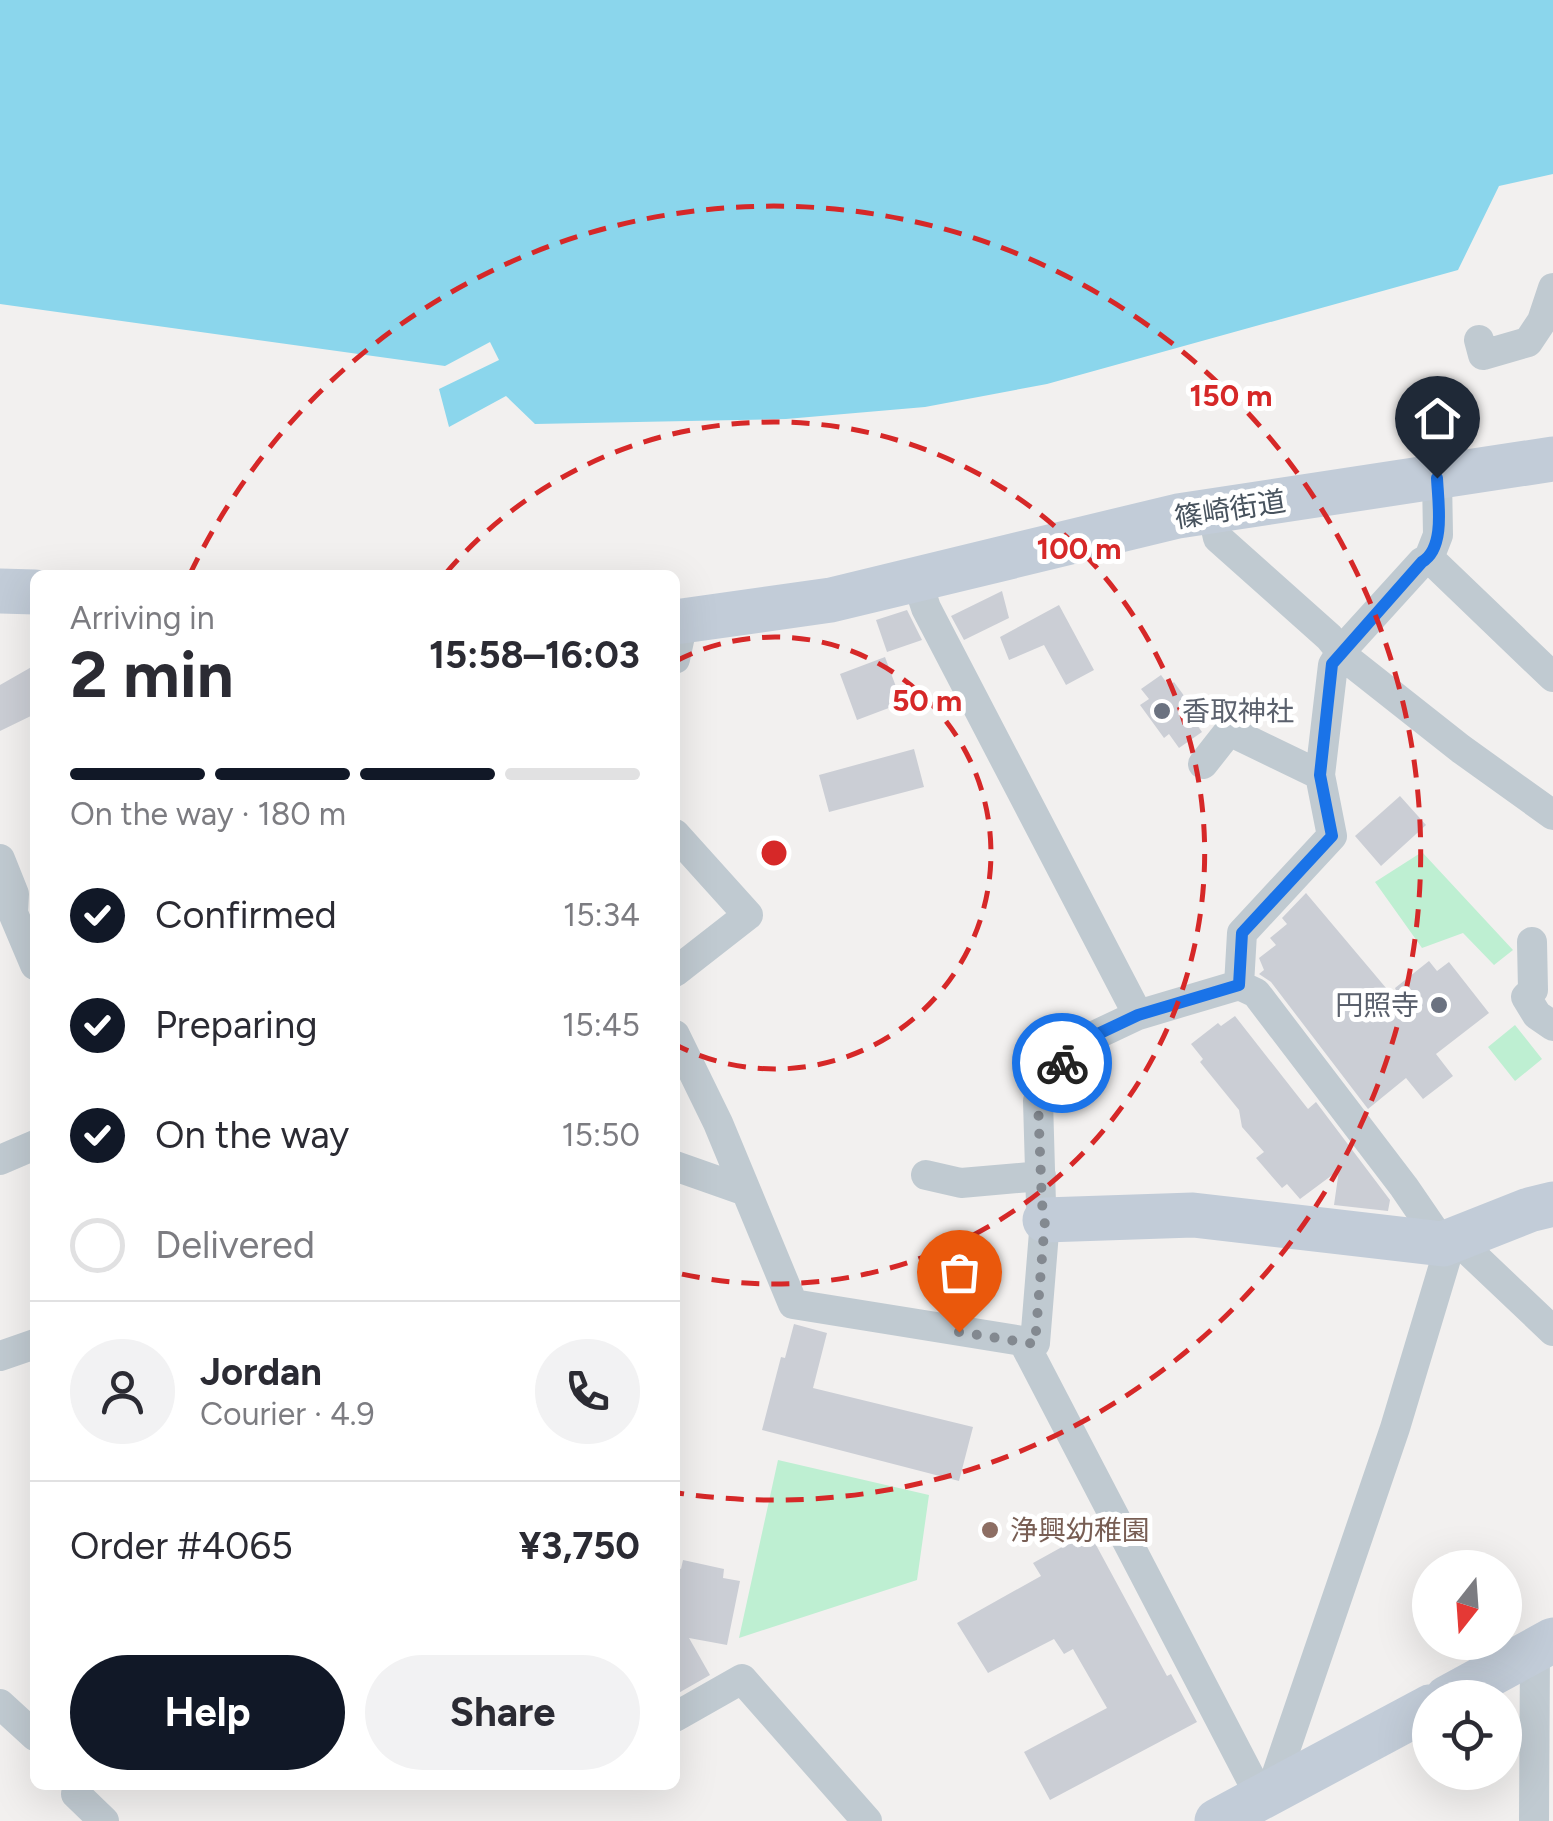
<!DOCTYPE html>
<html lang="en">
<head>
<meta charset="utf-8">
<style>
	:root { --surface:#fff; --page:#f2f2f3; --text:#2b2b33; --muted:#7c7c81; --line:#e1e1e2; --accent:#111827 }
	body { margin:0; font-family:Figtree,"Noto Sans JP",sans-serif; background:var(--page); color:var(--text); height:100vh; display:flex; flex-direction:column; font-size:38px; white-space:nowrap }
	* { box-sizing:border-box; margin:0 }
	p { font-size:32px; color:var(--muted) }
	.icon { flex:none; width:55px; height:55px; fill:none; stroke:currentColor; stroke-width:2; stroke-linecap:round; stroke-linejoin:round }
	.map { position:relative; flex:1; overflow:hidden }
	.drawer { position:absolute; left:30px; top:570px; width:650px; height:1220px; display:flex; flex-direction:column; background:var(--surface); border-radius:15px; box-shadow:0 10px 40px #0002 }
	.drawer>* { flex:none }
	.needle { width:65px; rotate:197deg }
	.tools { position:absolute; left:1412px; top:1550px; display:grid; gap:20px }
	.tools a { display:grid; place-items:center; width:110px; height:110px; border-radius:50%; background:var(--surface); box-shadow:0 10px 40px #0002; font-size:50px }
	.pin { position:absolute; display:grid; place-items:center; width:85px; height:85px; color:#fff; margin:-102px -42px; border-radius:50% 50% 50% 0; rotate:-45deg; box-shadow:0 0 10px #0007 }
	.pin .icon { rotate:45deg }
	.courier { position:absolute; display:grid; place-items:center; width:100px; height:100px; margin:-50px; border:8px solid #1a73e8; border-radius:50%; background:#fff; color:#222; box-shadow:0 2px 12px #0007 }
	.head em { font-style:normal; font-weight:700 }
	.head div { display:flex; flex-direction:column-reverse }
	.head { display:flex; align-items:center; justify-content:space-between; height:170px; padding:0 40px }
	h1 { font-size:65px; font-weight:700; line-height:75px }
	.bar { display:grid; grid-template-columns:repeat(4,1fr); gap:15px 10px; align-content:center; height:120px; padding:0 40px }
	.bar i { height:12px; border-radius:8px; background:var(--line) }
	.bar .current { background:var(--accent) }
	.bar p { grid-column:span 4 }
	.line { display:flex; align-items:center; gap:25px; padding:0 40px; border-top:2px solid var(--line) }
	.line div { flex:1 }
	.round { display:grid; place-items:center; flex:none; width:105px; height:105px; border-radius:52px; background:var(--page) }
	ol { padding:0 40px; list-style:none }
	li { display:flex; align-items:center; gap:30px; height:110px }
	li p { margin-inline-start:auto }
	li .icon { padding:10px; border-radius:50%; background:var(--accent); color:#fff; stroke-width:4 }
	li:last-child { color:var(--muted) }
	li i { width:55px; height:55px; border:5px solid var(--line); border-radius:50% }
	.cta { display:flex; gap:20px; margin-top:auto; padding:20px 40px }
	.cta a { flex:1; height:115px; border-radius:60px; background:var(--accent); color:#fff; font-size:40px; font-weight:700; line-height:115px; text-align:center }
	.cta a+a { background:var(--page); color:var(--text) }
	.map>svg:first-child { display:block }
	.green { fill:#beefd2 }
	.water { fill:#8bd6ec }
	.building { fill:#cbced5 }
	.lines { fill:none; stroke-linecap:round; stroke-linejoin:round }
	.street { stroke:#c0cad1; stroke-width:30 }
	.secondary { stroke:#c2ccd8; stroke-width:45 }
	.done { stroke:#838990; stroke-width:10; stroke-dasharray:0 18 }
	.route { stroke:#1a73e8; stroke-width:12 }
	.ring { fill:none; stroke:#d62828; stroke-width:5; stroke-dasharray:18 12 }
	.worship-dot { fill:#6b7280; stroke:#fff; stroke-width:4 }
	.education-dot { fill:#8d6e63; stroke:#fff; stroke-width:4 }
	.labels { text-anchor:middle; dominant-baseline:central; stroke-width:10; stroke-linejoin:round; paint-order:stroke }
	.street-label { font-size:28px; fill:#47525d; stroke:#fff }
	.worship-label { font-size:28px; fill:#5b616d; stroke:#fff; text-anchor:start }
	.education-label { font-size:28px; fill:#785e54; stroke:#fff; text-anchor:start }
	.centre { fill:#d62828; stroke:#fff; stroke-width:5 }
	.ring-label { font-size:30px; text-anchor:middle; font-weight:bold; fill:#d62828; stroke:#fff; stroke-width:10; stroke-linejoin:round; paint-order:stroke }
</style>
</head>
<body>
<div class="map">
<svg width="1553" height="1821" viewBox="0 0 1553 1821">
	<rect width="100%" height="100%" fill="#f2f0ef"/>
	<path class="green" d="M1422,852L1513,950L1494,965L1463,933L1422,948L1375,882Z
		M1515,1025L1542,1059L1515,1081L1488,1047Z
		M778,1460L929,1495L917,1580L739,1638Z"/>
	<path class="water" d="M0,0H1553V174L1499,186L1458,270L1047,384L925,407L786,419L535,424L506,396L449,427L439,389L499,360L490,342L445,366L0,304Z"/>
	<path class="building" d="M1002,591L1009,618L964,640L951,616Z
		M1059,605L1094,670L1066,685L1044,645L1009,660L1000,637Z
		M907,610L922,640L887,652L876,620Z
		M885,657L902,703L857,720L840,674Z
		M35,665V714L0,731V685Z
		M1161,675L1169,686L1174,682L1193,708L1188,712L1202,732L1179,748L1169,734L1164,738L1140,705L1149,699L1141,689Z
		M914,749L924,787L829,812L819,775Z
		M1400,796L1426,825L1381,866L1355,836Z
		M1306,893L1397,1001L1400,999L1395,988L1429,961L1437,971L1449,962L1489,1013L1436,1054L1453,1076L1423,1099L1406,1078L1368,1109L1271,982L1259,974L1264,970L1259,958L1276,945L1270,938L1287,924L1282,918Z
		M1235,1016L1308,1109L1316,1102L1390,1200L1388,1211L1334,1205L1339,1170L1300,1199L1287,1184L1282,1188L1256,1158L1264,1152L1242,1127L1239,1110L1200,1062L1203,1059L1191,1044L1218,1023L1221,1026Z
		M794,1324L827,1333L813,1388L973,1427L959,1481L762,1430L781,1357L785,1358Z
		M1089,1532L1167,1676L1171,1674L1197,1722L1050,1800L1024,1752L1107,1708L1073,1649L1064,1654L1054,1639L988,1673L957,1623L1041,1576L1033,1563Z
		M683,1560L724,1569L723,1578L740,1581L727,1645L689,1638L710,1675L675,1695V1567L681,1569Z"/>
	<g class="lines">
		<path class="street" d="M1479,340L1483,355L1528,342L1542,321L1553,288
			M1212,511L1218,538L1329,637L1347,659L1461,749L1553,815
			M1429,558L1553,677
			M917,580L926,608L1138,1015
			M675,659L683,622
			M1203,764L1229,731L1320,775
			M675,834L748,915L675,972
			M0,859L14,894L13,913L35,965
			M1532,942L1533,990L1526,997L1537,1015L1553,1026
			M1239,985L1242,933L1332,836L1320,775L1333,665L1342,650L1422,562L1429,558L1438,535L1437,478
			M675,1035L718,1123L793,1304L1035,1343L1045,1220L1041,1204L1038,1101L1043,1082L1083,1041L1138,1015L1239,985L1256,993L1404,1187L1443,1244
			M0,1160L35,1145
			M675,1166L746,1191
			M926,1175L961,1183L1041,1176
			M1457,1240L1553,1331
			M1024,1343L1261,1798
			M0,1356L35,1344
			M0,1704L35,1736
			M675,1717L742,1679L867,1821
			M76,1794L104,1821
			M1270,1794L1395,1428L1451,1242
			M1534,1821L1535,1650"/>
		<path class="secondary" d="M0,591L35,592
			M675,622L831,600L1178,516L1553,459
			M1045,1220L1193,1215L1443,1244L1529,1210L1553,1204
			M1447,1698L1553,1640
			M1217,1821L1430,1707"/>
	</g>
	<g class="lines">
		<path class="done" d="M959,1332L1035,1344L1045,1220L1042,1204L1038,1101L1043,1082L1062,1063"/>
		<path class="route" d="M1062,1063L1083,1041L1138,1015L1239,985L1242,933L1332,836L1320,775L1332,664L1422,562C1446,548 1438,502 1437,478"/>
	</g>
	<g class="ring">
		<path d="M676 661A216 216 0 1 1 676 1045"/>
		<path d="M446 573A431 431 0 1 1 677 1273"/>
		<path d="M190 574A647 647 0 1 1 678 1493"/>
	</g>
	<g class="worship-dot">
		<circle cx="1162" cy="711" r="10"/>
		<circle cx="1439" cy="1005" r="10"/>
	</g>
	<circle class="education-dot" cx="990" cy="1530" r="10"/>
	<g class="labels">
		<g class="street-label">
			<text transform="translate(1230 509) rotate(-9)">篠崎街道</text>
		</g>
		<g class="worship-label">
			<text x="1182" y="711">香取神社</text>
			<text x="1419" y="1005" text-anchor="end">円照寺</text>
		</g>
		<g class="education-label">
			<text x="1010" y="1530">浄興幼稚園</text>
		</g>
	</g>
	<circle cx="774" cy="853" r="15" class="centre"/>
	<g class="ring-label">
		<text x="1231" y="406">150 m</text>
		<text x="1079" y="559">100 m</text>
		<text x="927" y="711">50 m</text>
	</g>
</svg>
<div class="tools">
<a><svg class="needle" viewBox="-14 -14 28 28"><path d="M0-13l5 13h-10z" fill="#e53935"/><path d="M0 13l5-13h-10z" fill="#7c7c81"/></svg></a>
<a><svg class="icon" aria-label="locate" viewBox="0 0 24 24"><circle cx="12" cy="12" r="6"/><path d="M12 2v4M12 18v4M2 12h4M18 12h4"/></svg></a>
</div>
<div class="pin" style="left:959px;top:1332px;background:#ea580c"><svg class="icon" aria-label="bag" viewBox="0 0 24 24"><path d="M5 8h14l-1 12H6zM9 8a3 3 0 0 1 6 0"/></svg></div>
<div class="pin" style="left:1437px;top:478px;background:#1f2937"><svg class="icon" aria-label="home" viewBox="0 0 24 24"><path d="M3 11l9-7 9 7M6 9v11h12V9"/></svg></div>
<div class="courier" style="left:1062px;top:1063px"><svg class="icon" aria-label="bike" viewBox="0 0 24 24"><circle cx="6" cy="16" r="4"/><circle cx="18" cy="16" r="4"/><path d="M6 16l4-8h5l3 8M10 8l3 8H6M13 5h3"/></svg></div>
<section class="drawer">
<div class="head"><div><h1>2 min</h1><p>Arriving in</p></div><em>15:58–16:03</em></div>
<div class="bar"><i class="current"></i><i class="current"></i><i class="current"></i><i></i><p>On the way · 180 m</p></div>
<ol>
<li><svg class="icon" aria-label="check" viewBox="0 0 24 24"><path d="M5 12l5 5 9-10"/></svg>Confirmed<p>15:34</p></li>
<li><svg class="icon" aria-label="check" viewBox="0 0 24 24"><path d="M5 12l5 5 9-10"/></svg>Preparing<p>15:45</p></li>
<li><svg class="icon" aria-label="check" viewBox="0 0 24 24"><path d="M5 12l5 5 9-10"/></svg>On the way<p>15:50</p></li>
<li><i></i>Delivered</li>
</ol>
<div class="line" style="height:180px"><a class="round"><svg class="icon" aria-label="person" viewBox="0 0 24 24"><circle cx="12" cy="8" r="4"/><path d="M4 21q1-7 8-7t8 7"/></svg></a><div><b>Jordan</b><p>Courier · 4.9</p></div><a class="round"><svg class="icon" aria-label="phone" viewBox="0 0 24 24"><path d="M5 4h4l2 5-3 2q2 4 5 5l2-3 5 2v4C11 20 4 13 5 4z"/></svg></a></div>
<div class="line" style="height:130px"><div>Order #4065</div><b>¥3,750</b></div>
<div class="cta"><a>Help</a><a>Share</a></div>
</section>
</div>
</body>
</html>
